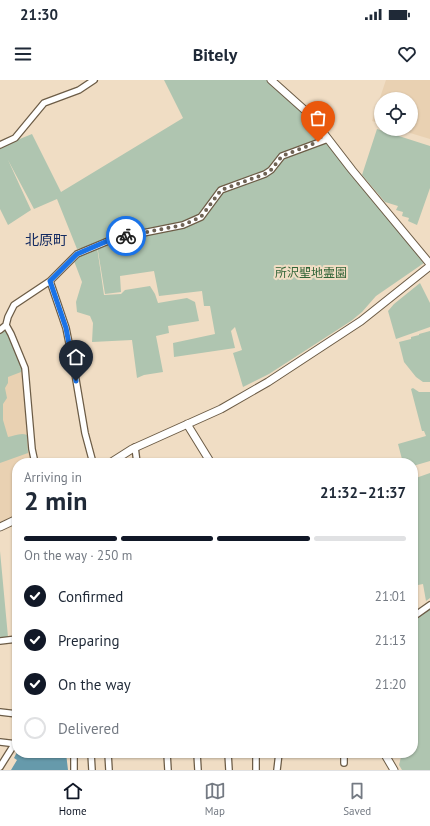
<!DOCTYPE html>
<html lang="en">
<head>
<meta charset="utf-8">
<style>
	:root { --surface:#fff; --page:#f6f6f7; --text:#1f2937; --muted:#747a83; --line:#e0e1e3; --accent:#111827 }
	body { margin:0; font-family:"PT Sans","Noto Sans JP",sans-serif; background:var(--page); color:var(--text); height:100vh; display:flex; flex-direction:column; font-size:15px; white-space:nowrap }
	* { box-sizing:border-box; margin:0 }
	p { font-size:13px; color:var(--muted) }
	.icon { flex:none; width:22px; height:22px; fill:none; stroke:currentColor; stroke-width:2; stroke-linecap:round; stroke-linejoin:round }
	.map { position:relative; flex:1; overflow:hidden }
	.drawer { position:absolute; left:12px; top:378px; width:406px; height:300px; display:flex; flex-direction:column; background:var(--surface); border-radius:16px; box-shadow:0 1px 3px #0004 }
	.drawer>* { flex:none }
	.tools { position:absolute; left:374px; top:12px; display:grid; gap:8px }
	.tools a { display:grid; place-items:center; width:44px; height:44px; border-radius:50%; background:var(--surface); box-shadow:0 1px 3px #0004; font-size:20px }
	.pin { position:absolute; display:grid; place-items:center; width:34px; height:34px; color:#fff; margin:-41px -17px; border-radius:50% 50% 50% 0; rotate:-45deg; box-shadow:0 0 4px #0007 }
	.pin .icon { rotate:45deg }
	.courier { position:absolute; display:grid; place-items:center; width:40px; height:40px; margin:-20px; border:3px solid #1a73e8; border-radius:50%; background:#fff; color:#222; box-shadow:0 1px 5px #0007 }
	.overview em { font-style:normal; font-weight:800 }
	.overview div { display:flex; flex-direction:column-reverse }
	.overview { display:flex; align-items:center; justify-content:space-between; height:68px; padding:0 12px }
	h1 { font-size:26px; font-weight:800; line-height:30px }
	.bar { display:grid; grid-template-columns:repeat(4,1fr); gap:6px 4px; align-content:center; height:48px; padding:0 12px }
	.bar i { height:5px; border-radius:3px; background:var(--line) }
	.bar .selected { background:var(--accent) }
	.bar p { grid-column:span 4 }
	ol { padding:0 12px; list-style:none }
	li { display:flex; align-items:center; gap:12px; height:44px }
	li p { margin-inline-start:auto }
	li .icon { padding:4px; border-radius:50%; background:var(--accent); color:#fff; stroke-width:4 }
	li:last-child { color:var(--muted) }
	li i { width:22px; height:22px; border:2px solid var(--line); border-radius:50% }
	.status { display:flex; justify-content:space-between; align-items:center; height:28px; padding:0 20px; background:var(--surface); direction:ltr }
	.status svg { height:11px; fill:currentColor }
	header { display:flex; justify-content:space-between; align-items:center; height:52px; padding:0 12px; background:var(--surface); font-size:18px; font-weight:800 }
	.tab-bar { display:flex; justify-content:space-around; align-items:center; height:56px; border-top:1px solid var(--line); background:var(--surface); font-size:11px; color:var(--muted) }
	.tab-bar a { display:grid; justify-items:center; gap:2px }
	.tab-bar .selected { color:var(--accent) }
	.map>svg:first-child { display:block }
	.built { fill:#e9d1b2 }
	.green { fill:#afc5b0 }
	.water { fill:#669aab }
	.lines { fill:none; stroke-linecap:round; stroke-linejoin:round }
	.minor-casing { stroke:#6c5c46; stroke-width:8 }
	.tertiary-casing { stroke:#6c5c46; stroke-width:9 }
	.minor { stroke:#fff; stroke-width:5.5 }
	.tertiary { stroke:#fff; stroke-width:7 }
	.done { stroke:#6f6355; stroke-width:4; stroke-dasharray:0 7.2 }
	.route { stroke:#1a73e8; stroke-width:5 }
	.labels { text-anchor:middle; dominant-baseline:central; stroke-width:4; stroke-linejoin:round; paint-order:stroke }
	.park-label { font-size:12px; fill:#316437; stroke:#f0ddc4 }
	.quarter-label { font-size:14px; fill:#142b61; stroke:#f0ddc4 }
</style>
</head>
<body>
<div class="status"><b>21:30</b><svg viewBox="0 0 49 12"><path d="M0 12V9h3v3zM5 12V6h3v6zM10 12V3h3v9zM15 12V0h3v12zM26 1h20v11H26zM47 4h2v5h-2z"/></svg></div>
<header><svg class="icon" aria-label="menu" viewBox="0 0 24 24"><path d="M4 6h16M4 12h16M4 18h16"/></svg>Bitely<svg class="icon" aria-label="heart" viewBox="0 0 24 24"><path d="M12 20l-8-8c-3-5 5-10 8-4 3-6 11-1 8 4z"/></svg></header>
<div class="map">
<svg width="430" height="690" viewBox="0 0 430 690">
	<rect width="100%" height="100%" fill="#f0ddc4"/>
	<path class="built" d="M386,0H430V59L397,49H411V19H381V44L372,41Z
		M3,250H5L8,253L23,289L33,383H17V435L0,442V252Z"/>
	<path class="green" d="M164,0H267L303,29L352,93L424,183L376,216L362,232L351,241L269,294L243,307L233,273L242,270L235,247L231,251L235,268L174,277L173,263L215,254L210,226H204L202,211L159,216L154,191L120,196L121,212L105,214L97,165L77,169L57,119L34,129L8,80L31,130L8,145L0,129V67L32,54L61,112L183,38Z
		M377,49L430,66V108L417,145L408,141L409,138L402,136L403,132L396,130L398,126L385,122L362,95Z
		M97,167L104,215L121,214L125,210L150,206L155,214L158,223L187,218L195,222L199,241L168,246L169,253L156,256L163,292L144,295L137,298L132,260L92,262L93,243L90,236L77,232L76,222L82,202L74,181L80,175Z
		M420,203L430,223V247L396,259L388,231L394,224Z
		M0,247H3L7,253L22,289L21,292L8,297V303L5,308L7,318L3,324V340L8,357C14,356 21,352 27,355L28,373L0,383Z
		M430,251V302H423L416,297L404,282L399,262L411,259V257L419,255V254Z
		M413,308L419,312H430V381L413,386V383H403L398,364L426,356L424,351H422L411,309Z
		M430,393V518L426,521L423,504L413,506V399Z
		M0,471L8,557L0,558Z
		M430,528V690H402L399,685L402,673H413V540Z"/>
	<path class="water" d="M17,672L66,673L68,690H11L17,680L14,678Z"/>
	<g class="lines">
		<defs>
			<path id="minor" d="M0,65L15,58L44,23L79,10L94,0
				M50,201L66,248L74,288L85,353L93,383
				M6,245L11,254L25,288L32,369L35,383
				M0,250L6,245L8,237L14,225L50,201L77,174L113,159L183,145L201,137L221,110L265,94L271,90L282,76L328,59
				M135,367L137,383
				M413,537L430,525
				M0,561L17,559
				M0,632L17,634
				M0,662L17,664
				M74,673V690
				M91,673L92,690
				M108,673L109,690
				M167,673L168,690
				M197,673L198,690
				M228,673L229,690
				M256,673V690
				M344,673V683
				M0,687L17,660
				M277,690L279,673"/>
			<path id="tertiary" d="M271,0L308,33L352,90L430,184
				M187,344L211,383
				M110,383L132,369L221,329L268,302L361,241L430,186
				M0,447L17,439
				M384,673L394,690"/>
		</defs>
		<use href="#minor" class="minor-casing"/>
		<use href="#tertiary" class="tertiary-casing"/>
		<use href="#minor" class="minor"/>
		<use href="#tertiary" class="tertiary"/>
	</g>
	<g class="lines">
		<path class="done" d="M126,156L183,145L201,137L221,110L265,94L271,90L282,76L318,62"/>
		<path class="route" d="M76,301L66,248L50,201L77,174L112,159L126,156"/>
	</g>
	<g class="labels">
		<g class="park-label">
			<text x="311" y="192">所沢聖地霊園</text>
		</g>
		<g class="quarter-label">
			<text x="46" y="160">北原町</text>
		</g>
	</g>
</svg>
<div class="tools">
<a><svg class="icon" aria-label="locate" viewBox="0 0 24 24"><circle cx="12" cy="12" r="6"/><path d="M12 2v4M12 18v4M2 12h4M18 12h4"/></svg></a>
</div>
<div class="pin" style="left:318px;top:62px;background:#ea580c"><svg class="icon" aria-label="bag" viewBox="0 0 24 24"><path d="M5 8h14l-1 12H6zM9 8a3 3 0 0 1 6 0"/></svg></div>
<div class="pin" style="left:76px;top:301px;background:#1f2937"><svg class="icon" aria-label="home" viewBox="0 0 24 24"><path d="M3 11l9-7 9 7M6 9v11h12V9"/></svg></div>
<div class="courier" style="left:126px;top:156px"><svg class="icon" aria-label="bike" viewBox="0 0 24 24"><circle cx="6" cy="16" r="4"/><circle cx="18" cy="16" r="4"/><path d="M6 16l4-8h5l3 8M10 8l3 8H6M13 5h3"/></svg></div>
<section class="drawer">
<div class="overview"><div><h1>2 min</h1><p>Arriving in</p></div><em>21:32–21:37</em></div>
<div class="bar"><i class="selected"></i><i class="selected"></i><i class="selected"></i><i></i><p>On the way · 250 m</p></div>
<ol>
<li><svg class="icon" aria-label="check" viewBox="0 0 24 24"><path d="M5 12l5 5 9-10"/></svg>Confirmed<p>21:01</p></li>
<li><svg class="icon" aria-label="check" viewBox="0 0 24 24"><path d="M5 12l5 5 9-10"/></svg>Preparing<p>21:13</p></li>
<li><svg class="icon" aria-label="check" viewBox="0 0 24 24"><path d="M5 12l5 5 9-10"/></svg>On the way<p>21:20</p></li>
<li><i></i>Delivered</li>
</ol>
</section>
</div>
<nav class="tab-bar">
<a class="selected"><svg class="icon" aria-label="home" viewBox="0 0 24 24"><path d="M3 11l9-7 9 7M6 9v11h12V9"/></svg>Home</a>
<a><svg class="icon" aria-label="map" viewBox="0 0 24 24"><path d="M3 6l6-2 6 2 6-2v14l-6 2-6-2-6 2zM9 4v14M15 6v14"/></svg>Map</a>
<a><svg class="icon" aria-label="saved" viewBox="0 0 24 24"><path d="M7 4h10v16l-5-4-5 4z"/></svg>Saved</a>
</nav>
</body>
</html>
